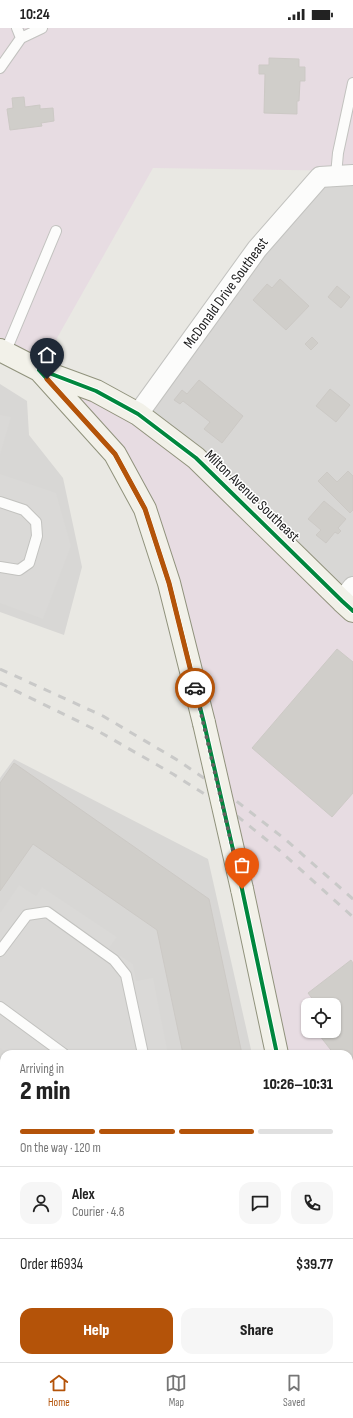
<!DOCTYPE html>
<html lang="en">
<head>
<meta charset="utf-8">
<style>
	:root { --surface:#fff; --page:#f6f6f6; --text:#222; --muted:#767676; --line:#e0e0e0; --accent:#b45309 }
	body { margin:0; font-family:"Sofia Sans Condensed",sans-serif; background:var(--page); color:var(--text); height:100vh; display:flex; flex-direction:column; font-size:15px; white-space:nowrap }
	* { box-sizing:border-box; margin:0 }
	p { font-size:13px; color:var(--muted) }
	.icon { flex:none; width:22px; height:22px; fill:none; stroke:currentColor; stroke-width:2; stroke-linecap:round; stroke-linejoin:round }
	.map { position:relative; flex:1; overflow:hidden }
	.details { position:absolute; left:0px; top:1022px; width:353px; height:312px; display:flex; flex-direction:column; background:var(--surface); border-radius:12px 12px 0 0; box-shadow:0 1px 3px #0004 }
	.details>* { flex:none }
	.tools { position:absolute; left:301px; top:970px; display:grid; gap:8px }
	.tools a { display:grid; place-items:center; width:40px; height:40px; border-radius:8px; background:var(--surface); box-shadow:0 1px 3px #0004; font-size:20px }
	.pin { position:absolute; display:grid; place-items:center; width:34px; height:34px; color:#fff; margin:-41px -17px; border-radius:50% 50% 50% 0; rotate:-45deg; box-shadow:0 0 4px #0007 }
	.pin .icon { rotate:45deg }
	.courier { position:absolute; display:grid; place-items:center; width:40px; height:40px; margin:-20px; border:3px solid #b45309; border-radius:50%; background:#fff; color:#222; box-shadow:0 1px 5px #0007 }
	.overview em { font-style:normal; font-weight:800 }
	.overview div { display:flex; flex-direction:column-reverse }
	.overview { display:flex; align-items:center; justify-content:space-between; height:68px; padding:0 20px }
	h1 { font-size:26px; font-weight:800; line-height:30px }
	.bar { display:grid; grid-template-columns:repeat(4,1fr); gap:6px 4px; align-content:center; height:48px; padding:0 20px }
	.bar i { height:5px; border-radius:3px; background:var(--line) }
	.bar .active { background:var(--accent) }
	.bar p { grid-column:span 4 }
	.line { display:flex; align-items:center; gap:10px; padding:0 20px; border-top:1px solid var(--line) }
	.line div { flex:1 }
	.round { display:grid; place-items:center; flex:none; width:42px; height:42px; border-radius:12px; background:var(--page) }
	.action { display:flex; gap:8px; margin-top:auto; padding:8px 20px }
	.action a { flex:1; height:46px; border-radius:12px; background:var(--accent); color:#fff; font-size:16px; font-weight:800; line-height:46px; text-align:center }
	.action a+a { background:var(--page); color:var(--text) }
	.status { display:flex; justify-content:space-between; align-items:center; height:28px; padding:0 20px; background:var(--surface); direction:ltr }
	.status svg { height:11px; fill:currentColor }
	.menu { display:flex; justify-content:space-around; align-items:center; height:56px; border-top:1px solid var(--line); background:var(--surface); font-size:11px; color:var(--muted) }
	.menu a { display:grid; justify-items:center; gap:2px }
	.menu .active { color:var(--accent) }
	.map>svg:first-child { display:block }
	.residential { fill:#d8d7d5 }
	.industrial { fill:#e7dce2; fill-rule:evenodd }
	.parking { fill:#dad9d7 }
	.building { fill:#d0ceca; stroke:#ccc9c5 }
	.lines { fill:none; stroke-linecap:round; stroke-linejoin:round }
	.lane-casing { stroke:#c2c2bf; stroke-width:12 }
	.street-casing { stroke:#c2c2bf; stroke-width:22 }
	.secondary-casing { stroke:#90927c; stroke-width:24 }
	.lane { stroke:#fcfcfb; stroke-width:10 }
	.street { stroke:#fcfcfb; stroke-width:20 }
	.secondary { stroke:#f2f1e9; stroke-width:22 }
	.rail { stroke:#c9c9c8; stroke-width:3; stroke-dasharray:8 8; stroke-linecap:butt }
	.secondary-bridge-casing { stroke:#90927c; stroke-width:24; stroke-linecap:butt }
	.secondary-bridge { stroke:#f2f1e9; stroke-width:22 }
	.cycleway-casing { stroke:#fff; stroke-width:6 }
	.cycleway { stroke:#00873e; stroke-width:4 }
	.done { stroke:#636361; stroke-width:4; stroke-dasharray:0 7.2 }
	.route { stroke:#b45309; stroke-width:5 }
	.labels { text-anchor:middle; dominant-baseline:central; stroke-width:3; stroke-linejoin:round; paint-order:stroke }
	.street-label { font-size:15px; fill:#1b1b1b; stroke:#fff }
</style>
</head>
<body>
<div class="status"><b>10:24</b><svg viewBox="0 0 49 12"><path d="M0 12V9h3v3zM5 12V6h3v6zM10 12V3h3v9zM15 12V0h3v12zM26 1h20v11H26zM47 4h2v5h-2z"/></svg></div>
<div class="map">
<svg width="353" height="1334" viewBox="0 0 353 1334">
	<rect width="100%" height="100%" fill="#e9e8e3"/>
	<path class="residential" d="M353,147V583L138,386L320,149Z
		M0,356L27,373L29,407L63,450L82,539L64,607L0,584Z
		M14,731L208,831L252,1026H4V1045L0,1042V750Z"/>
	<path class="industrial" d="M0,0H353V143L153,140L39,342L138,386L353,583V1334L349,1330V1026H276L145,481L39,342L0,321ZM308,977H334V1003H308Z"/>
	<path class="parking" d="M0,387L11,389L0,427Z
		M0,446L56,465L71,518L43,591L0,575Z
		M19,857L36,868L42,859L117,909L109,920L133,936L136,953L153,950L168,1026H8L0,1020V885Z"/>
	<path class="building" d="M269,30L299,31V39H305V53H300L299,73H297V86L264,85L265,46H259V37H269Z
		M24,69L25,79L40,77V81L53,80L54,93L41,95L42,98L10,102L7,81L13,80L12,70Z
		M280,251L309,278L286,302L253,272L267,256L272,260Z
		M337,258L350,269L341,280L328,269Z
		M312,309L318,315L311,322L305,316Z
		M199,352L243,388L222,415L204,401L210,394L183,373L180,376L174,372L182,362L187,366Z
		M330,361L350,377L336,394L316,378Z
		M348,443L353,448V482L350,485L318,453L327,444L337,454Z
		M324,473L346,491L338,500L341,503L338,506L335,504L326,515L316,507L321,502L308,491Z
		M337,621L353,634V765L332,789L252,720Z
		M14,735L209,871L242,1026H183L157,902L33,816L0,863V755Z
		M351,932L353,935V1051L349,1046V1026H334L316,1003H334V977H317L308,965Z
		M353,1122V1185L349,1177V1124Z"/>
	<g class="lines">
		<defs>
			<path id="lane" d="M17,0L21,10
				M0,40L21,10L42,0
				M336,147L338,125L353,55
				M5,325L56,203
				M0,474L24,482L36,494L37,508L29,535L19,542L0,539
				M0,923L27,887L47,884L114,932L126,947L143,1026
				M0,979L64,1026
				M349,1217L353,1230
				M349,1270L353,1268
				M301,1334L311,1330"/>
			<path id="street" d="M138,386L257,221L320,149L353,147
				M342,573L353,559"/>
			<path id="secondary" d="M0,322L39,342L96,363L138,386L196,430L342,573L353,583
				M41,344L115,426L145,481L169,555L204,695
				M242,861L277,1026
				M342,1330L343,1334"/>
		</defs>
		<use href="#lane" class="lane-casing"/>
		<use href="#street" class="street-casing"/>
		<use href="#secondary" class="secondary-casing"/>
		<use href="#lane" class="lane"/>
		<use href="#street" class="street"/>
		<use href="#secondary" class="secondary"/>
		<path class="rail" d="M0,641L103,688L179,733L230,768L286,812L353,871
			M0,655L98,703L173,746L231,783L279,822L353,889"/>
		<defs>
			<path id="secondary-bridge" d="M204,695L242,861"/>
		</defs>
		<use href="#secondary-bridge" class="secondary-bridge-casing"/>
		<use href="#secondary-bridge" class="secondary-bridge"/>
		<defs>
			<path id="cycleway" d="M39,342L115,426L145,481L169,555L204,695L242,861L277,1026
				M41,342L96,363L138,386L196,430L342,573L353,583"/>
		</defs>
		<use href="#cycleway" class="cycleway-casing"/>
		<use href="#cycleway" class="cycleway"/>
	</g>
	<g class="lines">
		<path class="done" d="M195,660L242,861"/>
		<path class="route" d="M47,351L115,426L145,481L169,555L195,660"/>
	</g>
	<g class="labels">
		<g class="street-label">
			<text transform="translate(226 265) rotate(-54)">McDonald Drive Southeast</text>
			<text transform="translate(252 468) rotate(44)">Milton Avenue Southeast</text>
		</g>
	</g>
</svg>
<div class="tools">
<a><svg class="icon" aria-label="locate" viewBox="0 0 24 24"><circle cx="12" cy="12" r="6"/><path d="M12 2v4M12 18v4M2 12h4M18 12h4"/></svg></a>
</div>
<div class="pin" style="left:242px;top:861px;background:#ea580c"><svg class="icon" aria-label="bag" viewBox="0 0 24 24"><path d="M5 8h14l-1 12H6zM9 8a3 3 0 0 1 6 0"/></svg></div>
<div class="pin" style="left:47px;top:351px;background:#1f2937"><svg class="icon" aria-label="home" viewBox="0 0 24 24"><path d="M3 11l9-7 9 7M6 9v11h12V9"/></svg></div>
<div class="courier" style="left:195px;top:660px"><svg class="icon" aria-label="car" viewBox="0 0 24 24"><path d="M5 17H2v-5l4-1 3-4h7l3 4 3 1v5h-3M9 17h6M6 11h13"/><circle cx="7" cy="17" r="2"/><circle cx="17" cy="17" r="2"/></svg></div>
<section class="details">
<div class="overview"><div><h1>2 min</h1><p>Arriving in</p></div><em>10:26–10:31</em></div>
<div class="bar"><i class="active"></i><i class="active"></i><i class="active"></i><i></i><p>On the way · 120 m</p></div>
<div class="line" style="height:72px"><a class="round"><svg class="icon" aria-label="person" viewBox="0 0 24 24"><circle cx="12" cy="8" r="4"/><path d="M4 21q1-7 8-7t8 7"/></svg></a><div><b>Alex</b><p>Courier · 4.8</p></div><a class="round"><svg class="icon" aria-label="chat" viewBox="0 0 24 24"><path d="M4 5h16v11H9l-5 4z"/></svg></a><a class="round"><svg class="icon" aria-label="phone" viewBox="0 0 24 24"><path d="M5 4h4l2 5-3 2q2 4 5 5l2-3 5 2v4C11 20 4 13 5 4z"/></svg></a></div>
<div class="line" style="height:52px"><div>Order #6934</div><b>$39.77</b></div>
<div class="action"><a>Help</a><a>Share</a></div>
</section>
</div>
<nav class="menu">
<a class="active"><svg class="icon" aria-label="home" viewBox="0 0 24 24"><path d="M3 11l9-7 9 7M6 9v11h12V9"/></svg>Home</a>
<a><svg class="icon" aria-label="map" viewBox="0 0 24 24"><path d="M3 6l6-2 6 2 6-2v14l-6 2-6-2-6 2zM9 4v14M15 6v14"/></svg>Map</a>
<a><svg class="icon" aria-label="saved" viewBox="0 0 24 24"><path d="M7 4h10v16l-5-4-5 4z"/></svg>Saved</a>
</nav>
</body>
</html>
